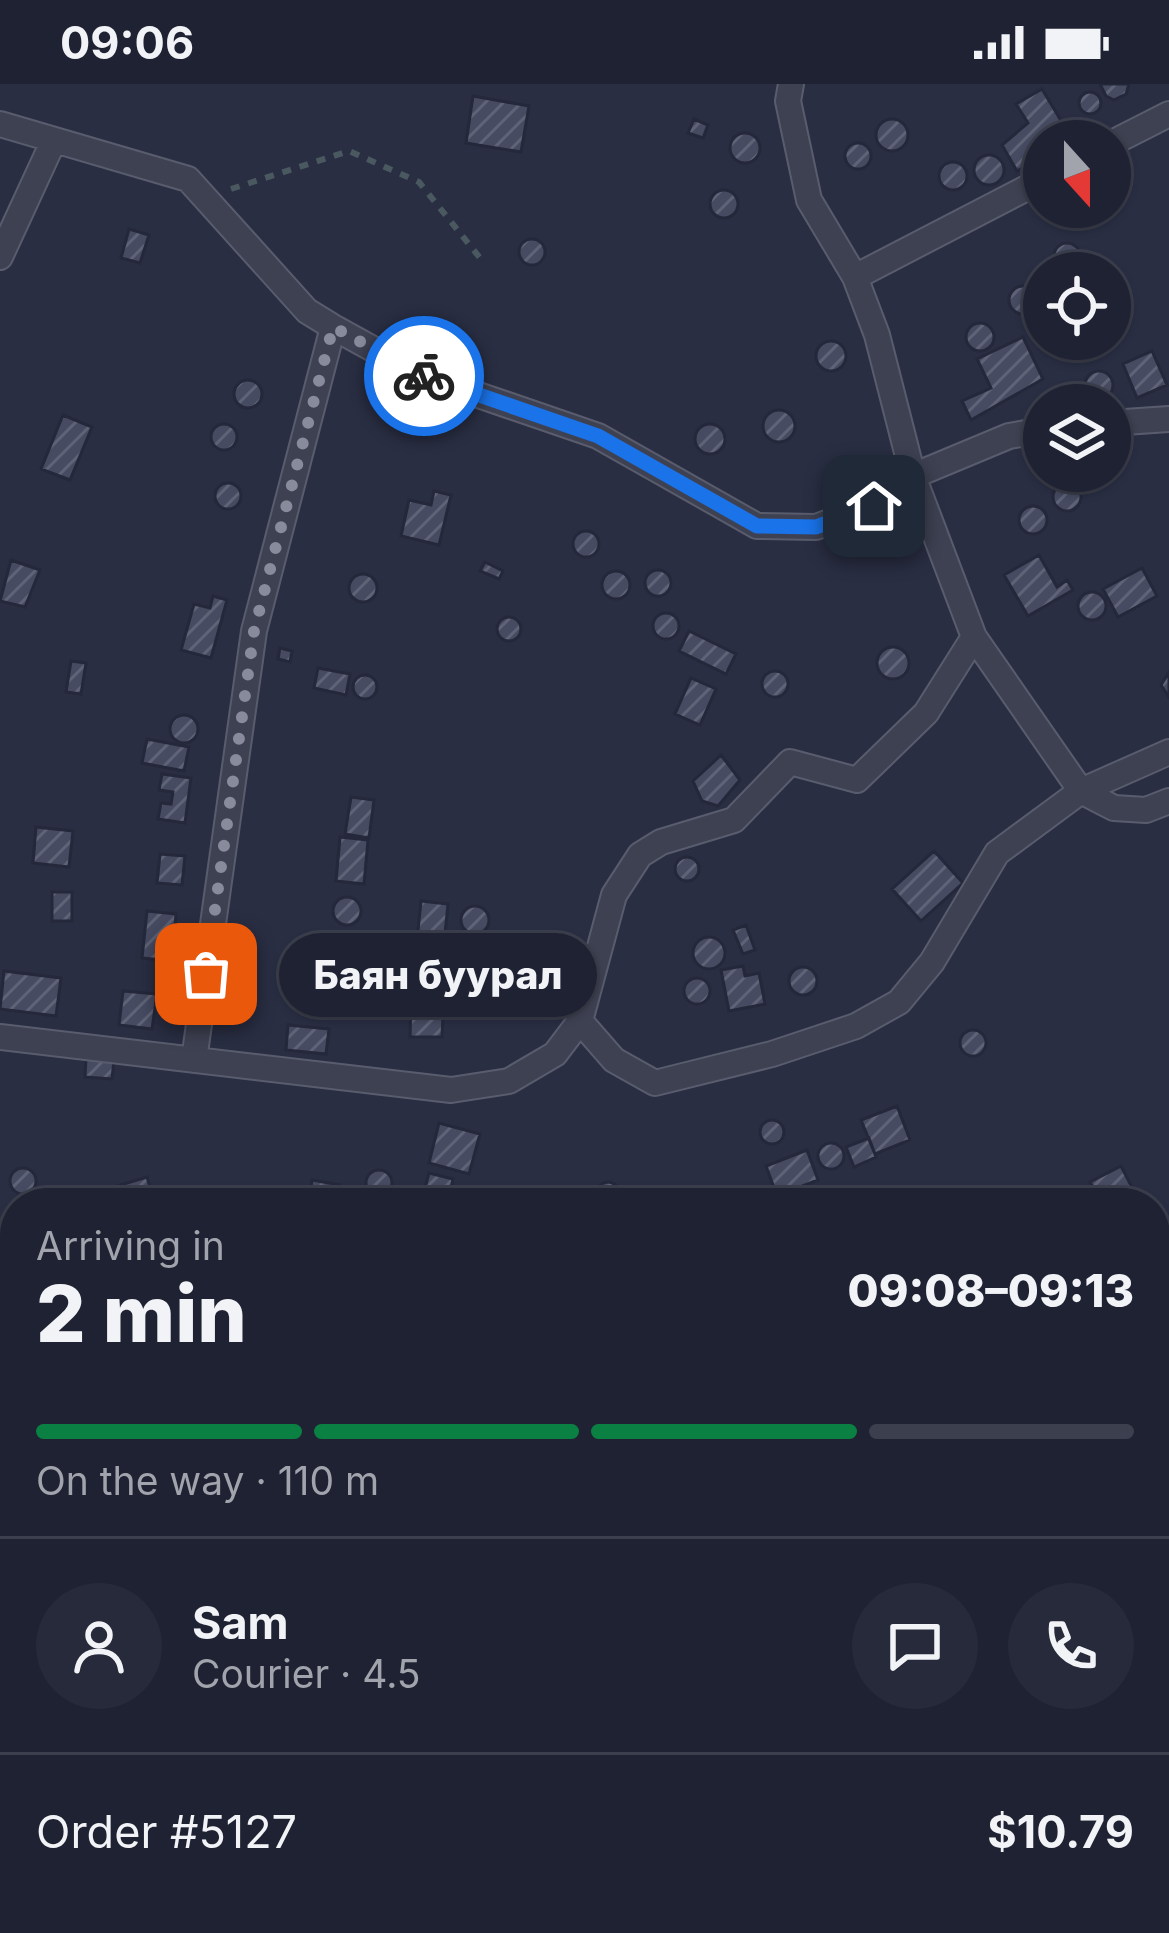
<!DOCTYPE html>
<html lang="en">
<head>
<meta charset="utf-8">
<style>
	:root { --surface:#1f2232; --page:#272a3a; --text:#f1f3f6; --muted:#a1a4ac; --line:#3c3f4d; --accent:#0b8043 }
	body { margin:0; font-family:Inter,sans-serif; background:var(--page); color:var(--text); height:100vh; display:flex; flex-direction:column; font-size:45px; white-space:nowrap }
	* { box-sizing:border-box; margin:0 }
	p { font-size:39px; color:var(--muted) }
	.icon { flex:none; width:66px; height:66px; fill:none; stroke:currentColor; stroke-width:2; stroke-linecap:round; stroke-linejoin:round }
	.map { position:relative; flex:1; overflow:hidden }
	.details { position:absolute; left:0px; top:1104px; width:1170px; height:747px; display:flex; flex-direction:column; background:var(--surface); border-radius:48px 48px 0 0; box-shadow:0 3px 9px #0004,0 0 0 3px var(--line) }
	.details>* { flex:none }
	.needle { width:78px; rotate:159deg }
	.fabs { position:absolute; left:1023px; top:36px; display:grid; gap:24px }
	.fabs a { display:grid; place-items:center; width:108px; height:108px; border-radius:50%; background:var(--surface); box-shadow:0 3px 9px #0004,0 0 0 3px var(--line); font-size:60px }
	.pin { position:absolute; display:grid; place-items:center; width:102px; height:102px; color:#fff; margin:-51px; border-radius:24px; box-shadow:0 6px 18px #0006 }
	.courier { position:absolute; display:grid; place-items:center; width:120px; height:120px; margin:-60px; border:9px solid #1a73e8; border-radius:50%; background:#fff; color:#222; box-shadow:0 3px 15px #0007 }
	.bubble { position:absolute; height:84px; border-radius:42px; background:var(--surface); box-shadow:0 3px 9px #0004,0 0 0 3px var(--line); font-size:39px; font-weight:800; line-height:84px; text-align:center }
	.headline em { font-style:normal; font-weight:800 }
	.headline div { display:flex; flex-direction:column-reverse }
	.headline { display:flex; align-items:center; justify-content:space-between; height:204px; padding:0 36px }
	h1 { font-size:78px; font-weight:800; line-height:90px }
	.bar { display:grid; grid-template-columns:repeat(4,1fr); gap:18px 12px; align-content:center; height:144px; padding:0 36px }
	.bar i { height:15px; border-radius:9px; background:var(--line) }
	.bar .selected { background:var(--accent) }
	.bar p { grid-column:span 4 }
	.line { display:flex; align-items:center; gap:30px; padding:0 36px; border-top:3px solid var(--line) }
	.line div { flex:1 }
	.round { display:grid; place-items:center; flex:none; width:126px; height:126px; border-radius:63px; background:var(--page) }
	.status { display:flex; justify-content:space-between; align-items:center; height:84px; padding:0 60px; background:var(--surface); direction:ltr }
	.status svg { height:33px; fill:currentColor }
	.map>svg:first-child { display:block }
	.building { fill:url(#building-hatch); stroke:#24283a; stroke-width:3 }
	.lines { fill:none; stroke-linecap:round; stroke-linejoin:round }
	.minor-casing { stroke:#595c6d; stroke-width:28 }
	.path { stroke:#4a5860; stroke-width:6; stroke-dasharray:9 9; stroke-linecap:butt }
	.minor { stroke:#3e4152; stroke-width:24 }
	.done { stroke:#888b9c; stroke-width:12; stroke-dasharray:0 21.6 }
	.route { stroke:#1a73e8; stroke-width:15 }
</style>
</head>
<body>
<div class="status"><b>09:06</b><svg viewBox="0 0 49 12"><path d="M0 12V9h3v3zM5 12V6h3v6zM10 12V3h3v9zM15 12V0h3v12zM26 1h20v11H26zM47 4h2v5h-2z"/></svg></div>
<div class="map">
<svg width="1169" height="1849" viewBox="0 0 1169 1849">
	<defs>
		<pattern id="building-hatch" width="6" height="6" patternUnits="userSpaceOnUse" patternTransform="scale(3)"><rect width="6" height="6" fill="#464b62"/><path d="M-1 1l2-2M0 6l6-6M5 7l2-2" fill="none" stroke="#5f6377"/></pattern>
	</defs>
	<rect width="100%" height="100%" fill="#292e43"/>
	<path class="building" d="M1100,0H1129L1126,10L1114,16L1106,12Z
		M1042,5L1072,55L1044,57V71L1017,87L1002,61L1028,39L1016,20Z
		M1079 19a11 11 0 1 1 22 0a11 11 0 1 1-22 0Z
		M473,12L529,22L521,68L466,59Z
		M694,35L708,41L703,54L688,49Z
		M876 51a16 16 0 1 1 32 0a16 16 0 1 1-32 0Z
		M730 64a15 15 0 1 1 30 0a15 15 0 1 1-30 0Z
		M845 72a13 13 0 1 1 26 0a13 13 0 1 1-26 0Z
		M974 86a15 15 0 1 1 30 0a15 15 0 1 1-30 0Z
		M939 92a14 14 0 1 1 28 0a14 14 0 1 1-28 0Z
		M710 120a14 14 0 1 1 28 0a14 14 0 1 1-28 0Z
		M129,145L149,151L140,179L121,174Z
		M519 168a13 13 0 1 1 26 0a13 13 0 1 1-26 0Z
		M1054 172a13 13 0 1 1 26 0a13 13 0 1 1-26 0Z
		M1009 216a14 14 0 1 1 28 0a14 14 0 1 1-28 0Z
		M966 253a14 14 0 1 1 28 0a14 14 0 1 1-28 0Z
		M1023,253L1043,295L971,336L962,317L991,304L977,275Z
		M816 272a15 15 0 1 1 30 0a15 15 0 1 1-30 0Z
		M1152,267L1167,301L1137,314L1123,280Z
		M1085 301a14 14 0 1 1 28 0a14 14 0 1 1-28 0Z
		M234 310a14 14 0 1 1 28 0a14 14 0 1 1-28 0Z
		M763 342a16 16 0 1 1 32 0a16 16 0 1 1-32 0Z
		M63,331L92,343L70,396L41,385Z
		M211 353a13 13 0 1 1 26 0a13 13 0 1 1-26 0Z
		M695 355a15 15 0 1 1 30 0a15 15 0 1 1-30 0Z
		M1053 413a14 14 0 1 1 28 0a14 14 0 1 1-28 0Z
		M215 412a13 13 0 1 1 26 0a13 13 0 1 1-26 0Z
		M434,407L451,411L439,461L401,452L409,416L431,421Z
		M1019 436a14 14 0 1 1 28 0a14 14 0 1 1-28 0Z
		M573 460a13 13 0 1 1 26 0a13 13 0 1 1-26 0Z
		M1039,471L1057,503L1067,496L1073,506L1028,532L1004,491Z
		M11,476L40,486L25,523L0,517Z
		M485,478L503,487L499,495L480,487Z
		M1142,484L1157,512L1118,533L1103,505Z
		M645 499a13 13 0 1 1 26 0a13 13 0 1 1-26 0Z
		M602 501a14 14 0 1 1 28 0a14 14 0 1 1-28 0Z
		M349 504a14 14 0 1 1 28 0a14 14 0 1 1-28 0Z
		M1078 522a14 14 0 1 1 28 0a14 14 0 1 1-28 0Z
		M213,512L227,516L211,574L181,566L194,520L210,524Z
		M653 542a13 13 0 1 1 26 0a13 13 0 1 1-26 0Z
		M497 545a12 12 0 1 1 24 0a12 12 0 1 1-24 0Z
		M689,547L736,570L726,590L679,567Z
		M877 579a16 16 0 1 1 32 0a16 16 0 1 1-32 0Z
		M280,564L292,567L290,578L278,575Z
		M71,577L86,579L81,610L66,608Z
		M318,584L350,590L346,611L314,604Z
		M762 600a13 13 0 1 1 26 0a13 13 0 1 1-26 0Z
		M1169,588V613L1161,601Z
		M353 603a12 12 0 1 1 24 0a12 12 0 1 1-24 0Z
		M691,594L716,605L700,641L675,630Z
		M170 645a14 14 0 1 1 28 0a14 14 0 1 1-28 0Z
		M147,655L189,663L184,687L142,679Z
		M721,671L740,696L718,722L702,717L693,697Z
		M162,690L191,694L185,739L158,735L161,719L171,720L173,708L159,706Z
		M351,713L374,716L369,754L345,750Z
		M36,743L73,747L69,783L33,779Z
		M340,753L368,756L364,800L336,797Z
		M934,767L963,799L921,837L892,805Z
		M160,770L185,772L182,801L157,799Z
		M675 785a12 12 0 1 1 24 0a12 12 0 1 1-24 0Z
		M52,808H72V837H52Z
		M333 827a14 14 0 1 1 28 0a14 14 0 1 1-28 0Z
		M421,817L448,820L444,859L417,856Z
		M461 836a14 14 0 1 1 28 0a14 14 0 1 1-28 0Z
		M147,827L176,830L172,877L142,874Z
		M746,841L755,866L743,870L733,846Z
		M693 869a16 16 0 1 1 32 0a16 16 0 1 1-32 0Z
		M743,882L745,892L759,889L765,920L729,927L721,886Z
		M789 897a14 14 0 1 1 28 0a14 14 0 1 1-28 0Z
		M412,886L445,888L442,953H410Z
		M4,887L61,894L56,932L0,925Z
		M495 906a13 13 0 1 1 26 0a13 13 0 1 1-26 0Z
		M684 907a13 13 0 1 1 26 0a13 13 0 1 1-26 0Z
		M123,907L157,910L152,945L119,941Z
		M288,941L329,945L326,970L286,966Z
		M960 959a13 13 0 1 1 26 0a13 13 0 1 1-26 0Z
		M86,974L114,976L112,995L85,993Z
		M897,1022L910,1056L875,1070L861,1036Z
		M760 1048a12 12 0 1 1 24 0a12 12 0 1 1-24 0Z
		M439,1039L480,1050L469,1090L429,1079Z
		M869,1054L876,1073L854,1083L846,1063Z
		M818 1072a13 13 0 1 1 26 0a13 13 0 1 1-26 0Z
		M807,1066L818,1096L777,1112L766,1082Z
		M1121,1082L1140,1119H1088L1085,1113L1096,1108L1090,1098Z
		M10 1097a13 13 0 1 1 26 0a13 13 0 1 1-26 0Z
		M366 1099a13 13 0 1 1 26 0a13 13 0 1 1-26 0Z
		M429,1089L453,1095L448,1119H421Z
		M147,1093L155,1119H71L74,1115Z
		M312,1096L340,1101L337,1119L309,1117Z
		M597 1109a11 11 0 1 1 22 0a11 11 0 1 1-22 0Z
		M1169,1270V1295L1160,1282Z
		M1164,1561L1169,1597L1155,1601V1563Z
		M1169,1834V1849H1149L1147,1840Z
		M612,1836H659L666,1849H619L611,1841Z
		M670,1836H710L674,1849Z
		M996,1836H1021L1025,1849H1000Z
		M1026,1836H1078L1082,1849H1030Z"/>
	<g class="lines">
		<defs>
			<path id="minor" d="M791,0L788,17L809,116L855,193L877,251L913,392L974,553L1081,707L1114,724L1146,726L1169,717
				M0,40L188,95L307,227L333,243L420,291L598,352L757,442L816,443L874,421L913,392L1009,352L1044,346
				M1110,60L1169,30
				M0,173L53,58
				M855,193L1044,95
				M1110,339L1169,335
				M580,937L614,976L655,999L772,970L856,942L899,918L932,878L997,769L1081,707L1169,668
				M0,953L451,1006L509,997L555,970L580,937L614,811L640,771L661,758L734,736L790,678L857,696L926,629L974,553
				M194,976L254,547L333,243
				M1155,1455L1169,1450
				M1155,1730L1169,1726
				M533,1836L538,1849
				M236,1849H253
				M893,1849L897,1836"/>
		</defs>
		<use href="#minor" class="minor-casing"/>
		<path class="path" d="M231,105L349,67L419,98L480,174"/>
		<use href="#minor" class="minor"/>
	</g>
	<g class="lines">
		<path class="done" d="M206,890L254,547L333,243L424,292"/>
		<path class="route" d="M424,292L598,352L757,442L816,443L874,422"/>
	</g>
</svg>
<div class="fabs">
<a><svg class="needle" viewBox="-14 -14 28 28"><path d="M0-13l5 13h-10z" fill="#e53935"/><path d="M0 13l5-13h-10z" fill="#a1a4ac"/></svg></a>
<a><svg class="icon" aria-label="locate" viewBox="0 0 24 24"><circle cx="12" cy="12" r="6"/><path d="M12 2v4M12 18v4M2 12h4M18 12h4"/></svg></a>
<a><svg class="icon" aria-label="layers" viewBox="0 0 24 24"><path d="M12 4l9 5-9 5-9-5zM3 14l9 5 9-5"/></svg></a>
</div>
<div class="pin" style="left:206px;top:890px;background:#ea580c"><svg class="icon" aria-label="bag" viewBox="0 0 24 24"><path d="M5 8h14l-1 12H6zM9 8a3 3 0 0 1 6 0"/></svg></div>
<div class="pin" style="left:874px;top:422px;background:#1f2937"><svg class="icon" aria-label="home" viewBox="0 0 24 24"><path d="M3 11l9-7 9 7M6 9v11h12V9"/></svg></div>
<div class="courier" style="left:424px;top:292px"><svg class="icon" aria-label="bike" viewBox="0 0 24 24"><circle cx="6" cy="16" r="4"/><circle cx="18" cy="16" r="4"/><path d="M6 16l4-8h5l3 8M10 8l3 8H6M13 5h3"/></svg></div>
<div class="bubble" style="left:279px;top:849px;width:318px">Баян буурал</div>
<section class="details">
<div class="headline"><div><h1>2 min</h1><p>Arriving in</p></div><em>09:08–09:13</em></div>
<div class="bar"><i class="selected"></i><i class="selected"></i><i class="selected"></i><i></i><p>On the way · 110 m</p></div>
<div class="line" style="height:216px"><a class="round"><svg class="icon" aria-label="person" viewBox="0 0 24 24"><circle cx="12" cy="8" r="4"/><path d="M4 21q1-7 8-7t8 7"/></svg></a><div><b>Sam</b><p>Courier · 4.5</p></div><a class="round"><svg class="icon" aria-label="chat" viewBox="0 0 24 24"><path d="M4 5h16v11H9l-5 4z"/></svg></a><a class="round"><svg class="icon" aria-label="phone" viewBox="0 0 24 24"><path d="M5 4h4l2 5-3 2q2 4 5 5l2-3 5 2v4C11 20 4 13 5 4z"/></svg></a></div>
<div class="line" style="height:156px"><div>Order #5127</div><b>$10.79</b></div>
</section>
</div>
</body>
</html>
